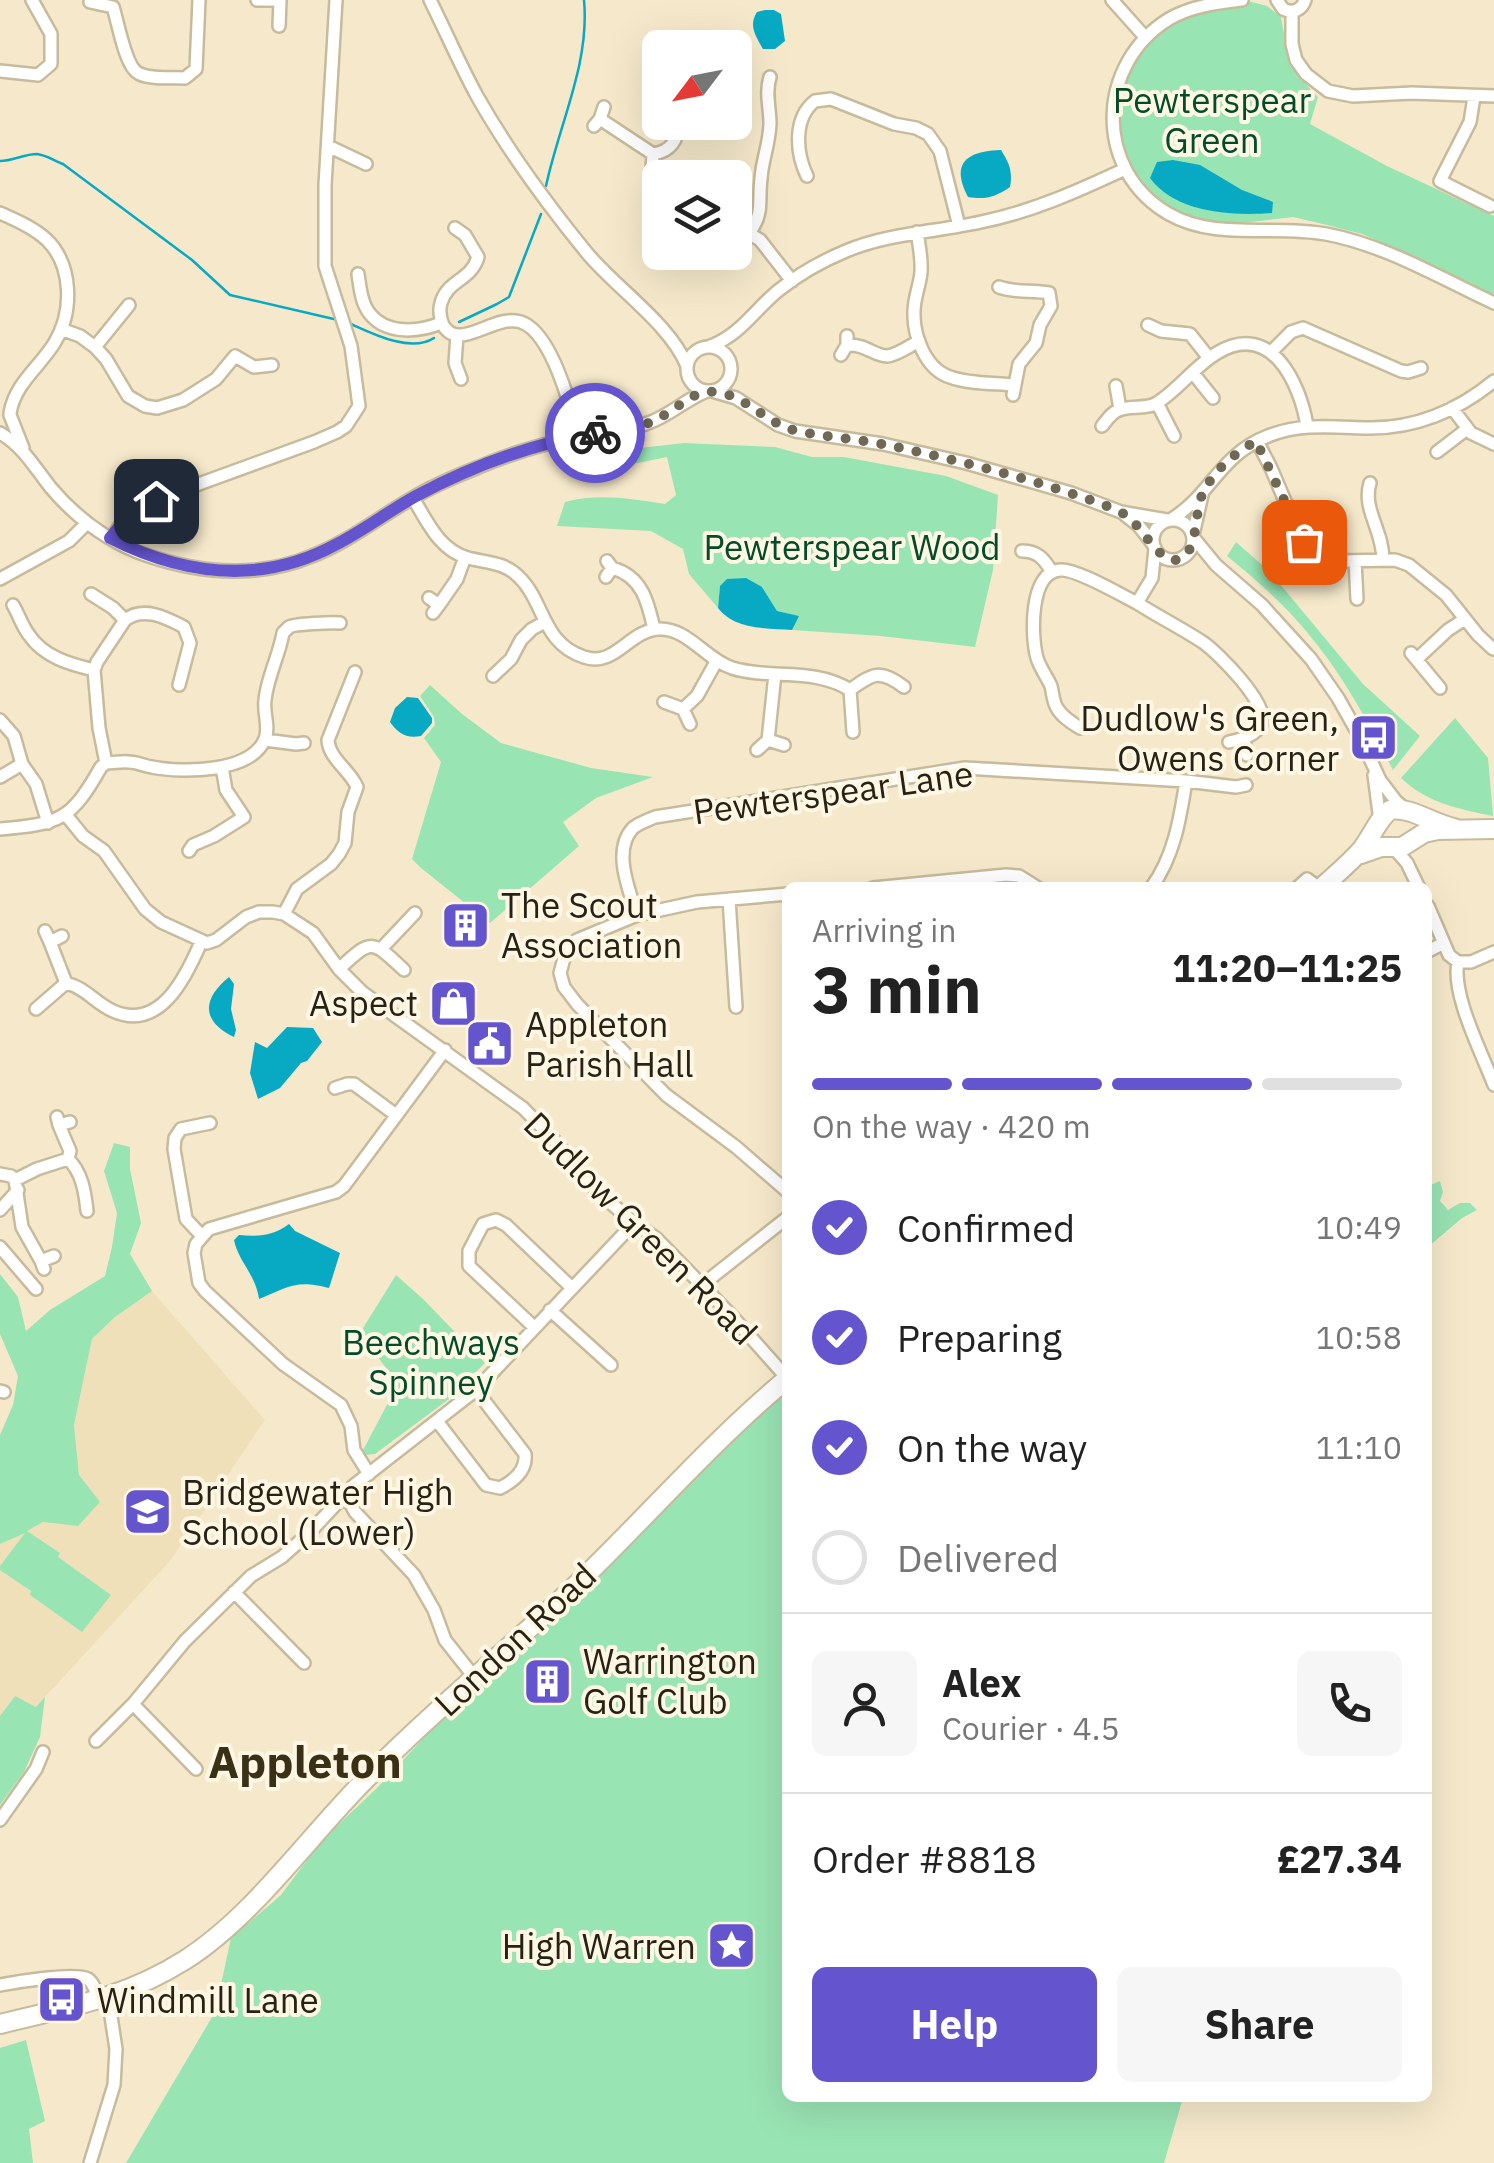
<!DOCTYPE html>
<html lang="en">
<head>
<meta charset="utf-8">
<style>
	:root { --surface:#fff; --page:#f6f6f6; --text:#222; --muted:#767676; --line:#e0e0e0; --accent:#6454cd }
	body { margin:0; font-family:"IBM Plex Sans",sans-serif; background:var(--page); color:var(--text); height:100vh; display:flex; flex-direction:column; font-size:38px; white-space:nowrap }
	* { box-sizing:border-box; margin:0 }
	p { font-size:32px; color:var(--muted) }
	.icon { flex:none; width:55px; height:55px; fill:none; stroke:currentColor; stroke-width:2; stroke-linecap:round; stroke-linejoin:round }
	.map { position:relative; flex:1; overflow:hidden }
	.side { position:absolute; left:782px; top:882px; width:650px; height:1220px; display:flex; flex-direction:column; background:var(--surface); border-radius:15px; box-shadow:0 10px 40px #0002 }
	.side>* { flex:none }
	.needle { width:65px; rotate:238deg }
	.buttons { position:absolute; left:642px; top:30px; display:grid; gap:20px }
	.buttons a { display:grid; place-items:center; width:110px; height:110px; border-radius:15px; background:var(--surface); box-shadow:0 10px 40px #0002; font-size:50px }
	.pin { position:absolute; display:grid; place-items:center; width:85px; height:85px; color:#fff; margin:-42px; border-radius:20px; box-shadow:0 5px 15px #0006 }
	.courier { position:absolute; display:grid; place-items:center; width:100px; height:100px; margin:-50px; border:8px solid #6454cd; border-radius:50%; background:#fff; color:#222; box-shadow:0 2px 12px #0007 }
	.head em { font-style:normal; font-weight:700 }
	.head div { display:flex; flex-direction:column-reverse }
	.head { display:flex; align-items:center; justify-content:space-between; height:170px; padding:0 30px }
	h1 { font-size:65px; font-weight:700; line-height:75px }
	.bar { display:grid; grid-template-columns:repeat(4,1fr); gap:15px 10px; align-content:center; height:120px; padding:0 30px }
	.bar i { height:12px; border-radius:8px; background:var(--line) }
	.bar .selected { background:var(--accent) }
	.bar p { grid-column:span 4 }
	.line { display:flex; align-items:center; gap:25px; padding:0 30px; border-top:2px solid var(--line) }
	.line div { flex:1 }
	.round { display:grid; place-items:center; flex:none; width:105px; height:105px; border-radius:15px; background:var(--page) }
	ol { padding:0 30px; list-style:none }
	li { display:flex; align-items:center; gap:30px; height:110px }
	li p { margin-inline-start:auto }
	li .icon { padding:10px; border-radius:50%; background:var(--accent); color:#fff; stroke-width:4 }
	li:last-child { color:var(--muted) }
	li i { width:55px; height:55px; border:5px solid var(--line); border-radius:50% }
	.cta { display:flex; gap:20px; margin-top:auto; padding:20px 30px }
	.cta a { flex:1; height:115px; border-radius:15px; background:var(--accent); color:#fff; font-size:40px; font-weight:700; line-height:115px; text-align:center }
	.cta a+a { background:var(--page); color:var(--text) }
	.map>svg:first-child { display:block }
	.built { fill:#f0e0ba }
	.green { fill:#99e4b3 }
	.water { fill:#07a9c3 }
	.lines { fill:none; stroke-linecap:round; stroke-linejoin:round }
	.stream { stroke:#07a9c3; stroke-width:2.5 }
	.minor-casing { stroke:#c7bb9d; stroke-width:16 }
	.highway-casing { stroke:#c7bb9d; stroke-width:22 }
	.minor { stroke:#fff; stroke-width:11 }
	.highway { stroke:#fff; stroke-width:18 }
	.done { stroke:#6f6855; stroke-width:10; stroke-dasharray:0 18 }
	.route { stroke:#6454cd; stroke-width:12 }
	.labels { text-anchor:middle; dominant-baseline:central; stroke-width:8; stroke-linejoin:round; paint-order:stroke }
	.park-label { font-size:35px; fill:#024c29; stroke:#fff7e4 }
	.poi-label { font-size:35px; fill:#272216; stroke:#fff7e4; text-anchor:start }
	.street-label { font-size:35px; fill:#272216; stroke:#fff7e4 }
	.district-label { font-size:45px; font-weight:bold; fill:#3a3016; stroke:#fff7e4 }
</style>
</head>
<body>
<div class="map">
<svg width="1494" height="2163" viewBox="0 0 1494 2163">
	<rect width="100%" height="100%" fill="#f6e9cb"/>
	<path class="built" d="M152,1291L265,1420L170,1561L36,1707L15,1696L0,1716V1544L43,1522L77,1526L79,1475L74,1425L92,1339L115,1317Z"/>
	<path class="green" d="M1244,0L1267,6L1281,17C1286,48 1294,74 1318,97L1310,124L1387,166L1494,216V297L1426,262L1362,234L1327,225L1293,217L1234,224L1203,225L1174,215L1124,169L1113,100L1120,70L1175,15Z
		M684,443L775,447L812,457H844L946,476L998,495L993,570L975,647L881,636L792,630L798,616L777,611L762,587L720,586L718,608L689,574L683,549L651,531L557,526L565,502C599,493 631,499 665,504L676,495L667,457L633,464L610,461L605,452Z
		M1236,542L1270,572L1363,684L1420,736L1393,770C1368,722 1342,673 1306,631C1283,603 1255,579 1227,556Z
		M430,685L462,714L501,743L591,768L653,777L596,798L563,822L579,846L490,923L421,868L412,859L441,762L424,738L435,725L434,717L420,696Z
		M1455,718L1488,758L1493,816C1459,809 1427,803 1401,778Z
		M114,1143L130,1147V1169L141,1223L130,1254L152,1291L115,1317L92,1339L74,1425L79,1475L100,1502L78,1526L43,1522L27,1531L60,1553L58,1557L111,1595L82,1632L30,1595L31,1591L0,1570V1566L25,1533L0,1544V1435L13,1405L18,1376L0,1334V1274L18,1297L26,1331L50,1310L105,1276L112,1247L117,1213L104,1171Z
		M1440,1181L1443,1192L1440,1201L1448,1210L1460,1203H1470L1477,1210L1462,1218L1428,1247V1186Z
		M396,1275L423,1299L485,1363L449,1399L375,1454L366,1455L362,1452L398,1384L360,1333Z
		M787,1378L788,2098H1183L1164,2163H126L215,2012L231,1938L281,1895L322,1840L377,1788L501,1655Z
		M15,1696L36,1707L45,1697L40,1737L24,1772L0,1805V1716Z
		M26,2040L45,2121L29,2129L33,2163H0V2048Z"/>
	<path class="water" d="M765,10H774L781,14L785,41L775,49H763C756,36 748,26 757,12Z
		M1001,150C1009,163 1013,171 1010,187C995,197 986,200 968,197C950,163 967,151 1001,150Z
		M1173,160L1200,165L1242,190L1273,202L1272,213C1231,216 1176,213 1150,178L1157,162Z
		M746,578L762,587L777,611L799,616L792,630C766,628 735,630 718,608L720,586L727,579Z
		M407,697L418,698L432,718V723L421,736C406,739 398,733 390,722L395,708Z
		M229,977L234,984L231,1009L236,1030L234,1037C201,1021 202,999 229,977Z
		M287,1027L313,1028L322,1042L307,1061L301,1063L280,1088L258,1099L250,1073L255,1042L267,1048Z
		M289,1224L295,1231L340,1253L330,1285L329,1288C296,1279 288,1287 259,1299C256,1275 238,1261 234,1240L239,1235C257,1237 273,1236 289,1224Z"/>
	<g class="lines">
		<path class="stream" d="M0,161C13,161 24,154 37,154C46,155 55,161 63,164L192,260L230,295L338,320
			M546,186C559,124 590,64 584,0
			M459,322L497,304L509,297L541,214
			M351,324C373,334 411,353 434,338"/>
		<defs>
			<path id="minor" d="M257,0H280
				M430,0C446,32 460,65 477,96C508,151 547,204 587,253C617,289 670,324 687,366
				M1112,0L1145,37
				M1242,0C1217,3 1191,6 1169,19C1096,64 1093,170 1169,214C1216,241 1274,224 1326,234C1385,245 1440,278 1494,303
				M1277,0L1283,9C1293,14 1302,10 1305,0
				M90,2L113,7C118,22 125,66 138,73C150,80 172,77 185,78L196,69L199,0
				M1292,12V44L1296,60L1306,74L1328,91L1353,96L1412,93L1494,96
				M279,26L280,1
				M0,71L38,75L51,64V34L32,0
				M1474,97L1470,122L1440,181L1490,206
				M600,119L653,154C672,151 678,140 678,122
				M594,126L600,119L604,107
				M328,146L366,164
				M653,154L652,169L660,195
				M807,176C796,153 793,118 815,101L831,99L894,124L916,128L928,134L940,151L959,226
				M0,213C16,220 34,228 47,240C73,266 73,312 55,342C40,367 15,383 10,413
				M735,225L760,240L792,281
				M455,228L465,235L478,257C471,281 447,280 441,303C439,309 440,319 443,325C459,353 494,313 521,322C552,333 571,407 578,437
				M750,232C764,212 758,202 761,179C762,160 769,146 770,124C770,108 765,93 770,77
				M917,232C919,245 922,258 921,272C920,285 914,298 914,311C913,335 925,369 950,377C969,384 994,383 1014,385
				M358,274C360,287 361,303 370,314C387,335 419,332 441,323
				M999,287C1015,293 1032,290 1049,293L1051,306L1040,325L1036,343L1019,364L1013,395
				M1148,325L1161,331L1190,334L1209,358
				M61,329L80,336L95,347L106,359L128,396L145,406L157,408L183,400L216,379L235,356L254,367L272,365
				M457,335L455,363L461,379
				M847,345C866,344 874,356 887,356C898,355 909,346 919,341
				M95,347L129,305
				M708,347C740,336 754,310 779,290C799,274 822,261 846,251C889,233 936,232 981,222C1031,212 1078,191 1125,169
				M687 369a22 22 0 1 1 44 0a22 22 0 1 1-44 0Z
				M1271,352L1291,332L1303,328L1401,371L1408,372L1421,368
				M841,355L847,345V336
				M1193,373L1213,398
				M1116,386L1120,409
				M712,391L736,398L778,425L795,431L883,444L966,463L1071,493L1121,512L1167,520
				M1157,403L1174,436
				M1452,408L1471,433L1494,444
				M10,415L23,448
				M1102,426C1107,420 1112,412 1119,410C1131,405 1145,410 1157,403C1179,389 1195,366 1217,353C1271,320 1300,383 1307,426
				M0,433C23,446 35,468 51,488C74,515 102,537 135,551C192,573 255,580 312,556C348,542 378,518 411,499C432,486 456,476 479,467C512,453 546,443 581,436C603,432 627,431 648,423C669,416 686,399 707,391
				M1257,441L1271,468L1299,534L1309,548L1323,557L1338,561L1395,560L1409,565L1446,595L1478,635L1493,649
				M1437,452L1467,429
				M1370,483C1362,509 1383,530 1383,560
				M177,492L185,512L184,525
				M413,498C427,521 439,550 468,558C487,563 504,562 518,576C545,601 541,643 584,657C615,668 629,630 659,629C688,628 705,659 732,668C771,680 814,667 850,690C873,673 880,669 904,687
				M1125,515L1139,526L1153,544
				M1153 540a20 20 0 1 1 40 0a20 20 0 1 1-40 0Z
				M1170,520C1211,496 1219,455 1268,436C1300,423 1333,427 1367,428C1414,429 1458,411 1494,381
				M1193,535L1202,495
				M1193,537L1216,565L1262,605L1311,659L1338,698L1360,737L1380,780L1396,801L1406,810
				M111,539L124,520L136,511L177,492L314,442L337,432L346,426L359,406L351,346L325,266V185L336,0
				M1022,551C1038,551 1044,559 1052,572
				M1355,561L1357,599
				M612,568C642,576 648,602 654,629
				M606,577L612,568L607,561
				M0,579L69,541L87,523
				M91,594L113,608L125,620
				M429,598L439,605L433,613
				M1137,603C1159,617 1183,629 1204,643C1219,654 1269,704 1262,723C1256,736 1242,739 1229,742
				M13,605C19,615 22,626 29,635C44,657 69,664 94,670
				M439,605L457,579L465,557
				M1411,653L1440,688
				M1417,659L1448,630L1465,619
				M493,676L511,659L521,640L532,629L545,622
				M850,690L853,732
				M664,702L683,709L690,724
				M683,709L697,696L716,662
				M0,720L14,736L22,764L36,784L48,823
				M1080,728C1072,723 1062,717 1057,708C1053,702 1053,694 1051,686C1047,677 1040,668 1037,658C1031,637 1029,572 1060,570C1075,568 1121,595 1137,603L1152,578L1155,548
				M1244,739L1247,755
				M265,740L296,744L304,743
				M768,740L775,674
				M757,750L768,740L784,745
				M106,763C114,763 122,761 129,762C137,762 144,766 152,767C182,773 251,773 265,739C270,727 263,713 265,700C267,678 279,656 283,633C285,631 287,629 289,627C294,624 333,622 340,623
				M1374,775L1380,821
				M0,777L22,764
				M66,815L83,836L104,851L145,909L161,922L207,943L216,940L246,917L259,912H273L284,914L313,933L339,969L362,992L523,1108L554,1140L598,1192L634,1223L656,1238L731,1315L787,1378
				M0,829C60,824 71,820 101,767L106,763L99,728L94,670L97,662L125,620C143,606 165,617 184,627L190,643L179,685
				M1392,846L1407,863L1419,888
				M189,851L193,845L214,836L244,817L226,790L222,767
				M873,888L1006,875L1019,876L1038,888
				M1151,888C1174,857 1180,819 1186,781
				M1297,888L1307,879L1319,888
				M788,894L697,902L637,915L577,940L566,951L560,973L564,987L577,1004L666,1095L736,1147L788,1192
				M729,899L736,1007
				M1428,906L1449,955L1458,962
				M284,914L297,889L331,864L339,854L345,843L348,812L357,787C350,770 329,759 328,740L355,672
				M637,915C629,890 612,850 633,828C639,823 648,820 655,817L965,768L1186,781L1236,787L1246,785
				M45,931L50,942L62,936
				M50,942L66,983C86,988 95,1003 113,1011C160,1032 186,977 201,942
				M381,949L415,913
				M1428,951L1444,943
				M1458,962C1451,994 1482,1053 1494,1085
				M1458,962H1471L1494,952
				M339,969C372,938 372,940 404,970
				M36,1009L66,983
				M335,1088L347,1084H354L396,1115
				M57,1117L59,1125L70,1122
				M59,1125L70,1151L68,1159C82,1172 85,1192 87,1211
				M0,1174L11,1176L15,1180L37,1169L68,1159
				M15,1180L22,1227L41,1261
				M0,1210L18,1190
				M201,1235L186,1219L174,1149L175,1138L181,1129L210,1123
				M0,1247L36,1289
				M44,1269L41,1261L54,1256
				M702,1285L788,1217
				M550,1310L611,1365
				M534,1327L469,1266V1251L483,1224L496,1220L506,1225L571,1287
				M0,1391L4,1392
				M437,1421L486,1485L500,1488C514,1481 527,1471 525,1454L476,1390
				M369,1474L354,1450L351,1426L341,1405L283,1364L205,1291L199,1283L194,1253L196,1244L209,1229L336,1192L344,1186L445,1050
				M348,1499L355,1512L414,1575L434,1610L445,1640L475,1678
				M234,1592L304,1663
				M133,1704L196,1769
				M96,1741L133,1704L185,1641L251,1576L282,1557L310,1532L338,1502L348,1499L353,1486L476,1390L634,1223
				M0,1820L36,1769L43,1752
				M0,1985C16,1982 76,1972 88,1979C95,1984 96,1994 98,2001
				M90,2163L114,2085L116,2049L108,1997"/>
			<path id="highway" d="M1361,854L1381,847H1402L1424,833L1438,830L1494,829
				M1321,888C1335,875 1350,863 1362,849C1372,836 1378,819 1390,810C1410,806 1433,824 1454,828
				M0,2024C68,2007 123,1999 185,1960C253,1917 308,1837 366,1779C431,1712 504,1654 572,1589C645,1519 710,1443 788,1378"/>
		</defs>
		<use href="#minor" class="minor-casing"/>
		<use href="#highway" class="highway-casing"/>
		<use href="#minor" class="minor"/>
		<use href="#highway" class="highway"/>
	</g>
	<g class="lines">
		<path class="done" d="M595,433C617,429 642,429 661,417C678,408 695,389 715,392C746,395 766,424 797,431C826,437 857,439 887,445C956,460 1026,477 1093,501C1104,505 1117,509 1127,516C1143,528 1159,562 1176,560C1200,556 1193,512 1203,493C1214,470 1235,453 1256,441L1304,542"/>
		<path class="route" d="M156,501L129,515L110,538C185,576 262,585 337,544C364,530 389,511 416,496C472,466 533,444 595,433"/>
	</g>
	<defs>
		<symbol id="bus-square" viewBox="-11 -11 22 22"><rect x="-9" y="-9" width="18" height="18" rx="4" fill="#6454cd" stroke="#fff7e4"/><path d="M-5-6H5V4H4V6H2V4H-2V6H-4V4H-5ZM-3.5-4V0h7V-4ZM-3.5 1.2v1.5H-2V1.2ZM2 1.2v1.5H3.5V1.2Z" fill="#fff"/></symbol>
		<symbol id="building-square" viewBox="-11 -11 22 22"><rect x="-9" y="-9" width="18" height="18" rx="4" fill="#6454cd" stroke="#fff7e4"/><path d="M-4-6H4V6H1V3H-1V6H-4ZM-2.5-4.3h1.7v1.8h-1.7ZM.8-4.3h1.7v1.8H.8ZM-2.5-1h1.7V.8h-1.7ZM.8-1h1.7V.8H.8Z" fill="#fff"/></symbol>
		<symbol id="shop-square" viewBox="-11 -11 22 22"><rect x="-9" y="-9" width="18" height="18" rx="4" fill="#6454cd" stroke="#fff7e4"/><path d="M-5-2.5h2.3a2.7 3.5 0 0 1 5.4 0H5L5.5 6h-11ZM-1.5-2.5h3a1.5 2.3 0 0 0-3 0Z" fill="#fff"/></symbol>
		<symbol id="civic-square" viewBox="-11 -11 22 22"><rect x="-9" y="-9" width="18" height="18" rx="4" fill="#6454cd" stroke="#fff7e4"/><path d="M-.6-6.5H3V-4.5H.6V-3L4-1V1h2V6H-6V1h2V-1L-.6-3ZM-1.2 2.5V6h2.4V2.5Z" fill="#fff"/></symbol>
		<symbol id="school-square" viewBox="-11 -11 22 22"><rect x="-9" y="-9" width="18" height="18" rx="4" fill="#6454cd" stroke="#fff7e4"/><path d="M0-5L7-2L0 1L-7-2ZM-4 1L0 2.5L4 1V4Q0 6-4 4Z" fill="#fff"/></symbol>
		<symbol id="sight-square" viewBox="-11 -11 22 22"><rect x="-9" y="-9" width="18" height="18" rx="4" fill="#6454cd" stroke="#fff7e4"/><path d="M0-6L1.8-2.2L6-1.7L2.9 1.2L3.7 5.4L0 3.3L-3.7 5.4L-2.9 1.2L-6-1.7L-1.8-2.2Z" fill="#fff"/></symbol>
	</defs>
	<g fill-rule="evenodd">
		<use href="#bus-square" x="1346" y="710" width="55" height="55"/>
		<use href="#building-square" x="438" y="898" width="55" height="55"/>
		<use href="#shop-square" x="426" y="976" width="55" height="55"/>
		<use href="#civic-square" x="462" y="1016" width="55" height="55"/>
		<use href="#school-square" x="120" y="1484" width="55" height="55"/>
		<use href="#building-square" x="520" y="1654" width="55" height="55"/>
		<use href="#sight-square" x="704" y="1918" width="55" height="55"/>
		<use href="#bus-square" x="34" y="1972" width="55" height="55"/>
	</g>
	<g class="labels">
		<g class="park-label">
			<text x="1212" y="100">Pewterspear<tspan x="1212" dy="40">Green</tspan></text>
			<text x="852" y="547">Pewterspear Wood</text>
			<text x="431" y="1342">Beechways<tspan x="431" dy="40">Spinney</tspan></text>
		</g>
		<g class="poi-label">
			<text x="1339" y="718" text-anchor="end">Dudlow's Green,<tspan x="1339" dy="40">Owens Corner</tspan></text>
			<text x="501" y="905">The Scout<tspan x="501" dy="40">Association</tspan></text>
			<text x="418" y="1003" text-anchor="end">Aspect</text>
			<text x="525" y="1024">Appleton<tspan x="525" dy="40">Parish Hall</tspan></text>
			<text x="182" y="1492">Bridgewater High<tspan x="182" dy="40">School (Lower)</tspan></text>
			<text x="583" y="1661">Warrington<tspan x="583" dy="40">Golf Club</tspan></text>
			<text x="696" y="1946" text-anchor="end">High Warren</text>
			<text x="97" y="2000">Windmill Lane</text>
		</g>
		<g class="street-label">
			<text transform="translate(833 792) rotate(-8)">Pewterspear Lane</text>
			<text transform="translate(641 1228) rotate(45)">Dudlow Green Road</text>
			<text transform="translate(515 1639) rotate(-43)">London Road</text>
		</g>
		<g class="district-label">
			<text x="305" y="1761">Appleton</text>
		</g>
	</g>
</svg>
<div class="buttons">
<a><svg class="needle" viewBox="-14 -14 28 28"><path d="M0-13l5 13h-10z" fill="#e53935"/><path d="M0 13l5-13h-10z" fill="#767676"/></svg></a>
<a><svg class="icon" aria-label="layers" viewBox="0 0 24 24"><path d="M12 4l9 5-9 5-9-5zM3 14l9 5 9-5"/></svg></a>
</div>
<div class="pin" style="left:1304px;top:542px;background:#ea580c"><svg class="icon" aria-label="bag" viewBox="0 0 24 24"><path d="M5 8h14l-1 12H6zM9 8a3 3 0 0 1 6 0"/></svg></div>
<div class="pin" style="left:156px;top:501px;background:#1f2937"><svg class="icon" aria-label="home" viewBox="0 0 24 24"><path d="M3 11l9-7 9 7M6 9v11h12V9"/></svg></div>
<div class="courier" style="left:595px;top:433px"><svg class="icon" aria-label="bike" viewBox="0 0 24 24"><circle cx="6" cy="16" r="4"/><circle cx="18" cy="16" r="4"/><path d="M6 16l4-8h5l3 8M10 8l3 8H6M13 5h3"/></svg></div>
<section class="side">
<div class="head"><div><h1>3 min</h1><p>Arriving in</p></div><em>11:20–11:25</em></div>
<div class="bar"><i class="selected"></i><i class="selected"></i><i class="selected"></i><i></i><p>On the way · 420 m</p></div>
<ol>
<li><svg class="icon" aria-label="check" viewBox="0 0 24 24"><path d="M5 12l5 5 9-10"/></svg>Confirmed<p>10:49</p></li>
<li><svg class="icon" aria-label="check" viewBox="0 0 24 24"><path d="M5 12l5 5 9-10"/></svg>Preparing<p>10:58</p></li>
<li><svg class="icon" aria-label="check" viewBox="0 0 24 24"><path d="M5 12l5 5 9-10"/></svg>On the way<p>11:10</p></li>
<li><i></i>Delivered</li>
</ol>
<div class="line" style="height:180px"><a class="round"><svg class="icon" aria-label="person" viewBox="0 0 24 24"><circle cx="12" cy="8" r="4"/><path d="M4 21q1-7 8-7t8 7"/></svg></a><div><b>Alex</b><p>Courier · 4.5</p></div><a class="round"><svg class="icon" aria-label="phone" viewBox="0 0 24 24"><path d="M5 4h4l2 5-3 2q2 4 5 5l2-3 5 2v4C11 20 4 13 5 4z"/></svg></a></div>
<div class="line" style="height:130px"><div>Order #8818</div><b>£27.34</b></div>
<div class="cta"><a>Help</a><a>Share</a></div>
</section>
</div>
</body>
</html>
